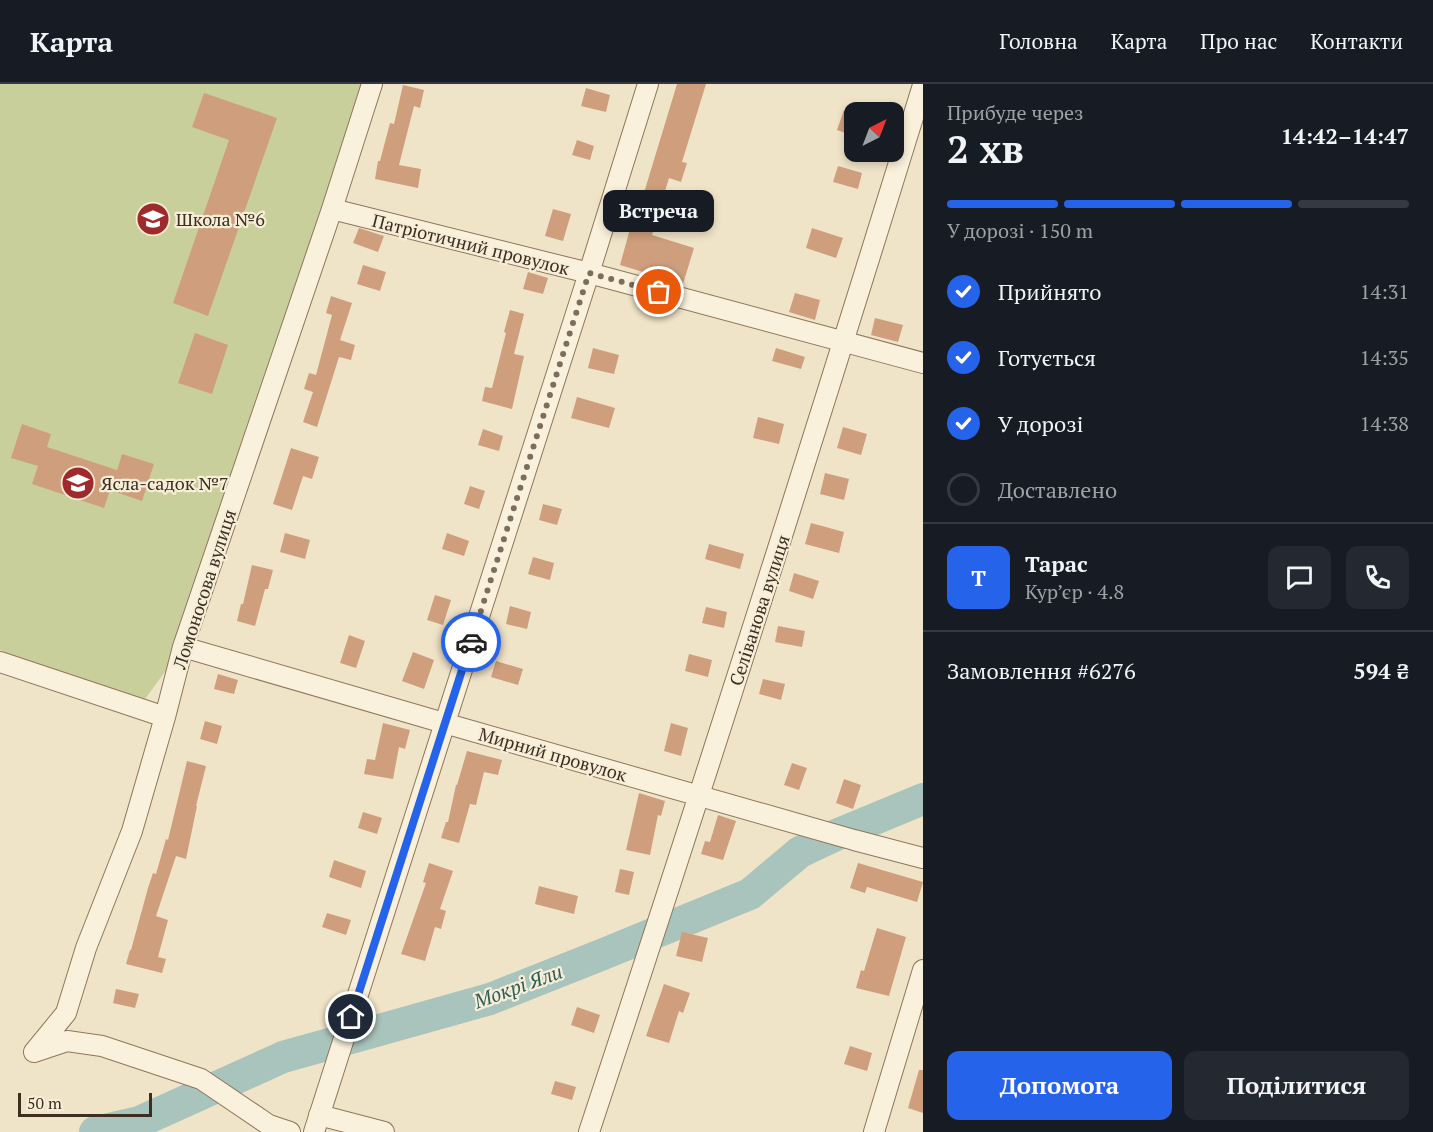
<!DOCTYPE html>
<html lang="uk">
<head>
<meta charset="utf-8">
<style>
	:root { --surface:#171b24; --page:#242831; --text:#f1f3f6; --muted:#9ea1a6; --line:#363941; --accent:#2563eb }
	body { margin:0; font-family:"PT Serif",serif; background:var(--page); color:var(--text); height:100vh; display:flex; flex-direction:column; font-size:22px; white-space:nowrap }
	* { box-sizing:border-box; margin:0 }
	p { font-size:20px; color:var(--muted) }
	.icon { flex:none; width:33px; height:33px; fill:none; stroke:currentColor; stroke-width:2; stroke-linecap:round; stroke-linejoin:round }
	.map { position:relative; flex:1; overflow:hidden }
	.drawer { display:flex; flex-direction:column; background:var(--surface); width:510px }
	.drawer>* { flex:none }
	.needle { width:39px; rotate:42deg }
	.tools { position:absolute; left:844px; top:18px; display:grid; gap:12px }
	.tools a { display:grid; place-items:center; width:60px; height:60px; border-radius:12px; background:var(--surface); box-shadow:0 3px 9px #0003; font-size:30px }
	.scale { position:absolute; left:18px; bottom:15px; width:134px; box-sizing:border-box; padding-left:6px; border:3px solid #3d2e20; border-top:0; font-size:16px; line-height:21px; white-space:nowrap; color:#3d2e20; -webkit-text-stroke:4px #f7eed8; paint-order:stroke }
	.pin { position:absolute; display:grid; place-items:center; width:51px; height:51px; color:#fff; margin:-26px; border:3px solid #fff; border-radius:50%; box-shadow:0 2px 6px #0007 }
	.courier { position:absolute; display:grid; place-items:center; width:60px; height:60px; margin:-30px; border:4px solid #2563eb; border-radius:50%; background:#fff; color:#222; box-shadow:0 2px 8px #0007 }
	.bubble { position:absolute; height:42px; border-radius:12px; background:var(--surface); box-shadow:0 3px 9px #0003; font-size:20px; font-weight:800; line-height:42px; text-align:center }
	.headline em { font-style:normal; font-weight:800 }
	.headline div { display:flex; flex-direction:column-reverse }
	.headline { display:flex; align-items:center; justify-content:space-between; height:102px; padding:0 24px }
	h1 { font-size:39px; font-weight:800; line-height:45px }
	.bar { display:grid; grid-template-columns:repeat(4,1fr); gap:9px 6px; align-content:center; height:72px; padding:0 24px }
	.bar i { height:8px; border-radius:4px; background:var(--line) }
	.bar .active { background:var(--accent) }
	.bar p { grid-column:span 4 }
	.line { display:flex; align-items:center; gap:15px; padding:0 24px; border-top:2px solid var(--line) }
	.line div { flex:1 }
	.round { display:grid; place-items:center; flex:none; width:63px; height:63px; border-radius:12px; background:var(--page) }
	ol { padding:0 24px; list-style:none }
	li { display:flex; align-items:center; gap:18px; height:66px }
	li p { margin-inline-start:auto }
	li .icon { padding:6px; border-radius:50%; background:var(--accent); color:#fff; stroke-width:4 }
	li:last-child { color:var(--muted) }
	li i { width:33px; height:33px; border:3px solid var(--line); border-radius:50% }
	.cta { display:flex; gap:12px; margin-top:auto; padding:12px 24px }
	.cta a { flex:1; height:69px; border-radius:12px; background:var(--accent); color:#fff; font-size:24px; font-weight:800; line-height:69px; text-align:center }
	.cta a+a { background:var(--page); color:var(--text) }
	header { display:flex; align-items:center; gap:36px; box-sizing:border-box; height:84px; padding:0 30px; background:var(--surface); border-bottom:2px solid var(--line) }
	header strong { font-size:28px }
	nav { display:flex; gap:33px; margin-inline-start:auto; font-size:21px }
	main { display:flex; flex:1; min-height:0 }
	.map>svg:first-child { display:block }
	.green { fill:#c9cf9b }
	.lines { fill:none; stroke-linecap:round; stroke-linejoin:round }
	.river { stroke:#a9c4bc; stroke-width:32 }
	.building { fill:#cf9f7d }
	.street-casing { stroke:#8d765c; stroke-width:22 }
	.street { stroke:#faf1dc; stroke-width:20 }
	.done { stroke:#7c6e5b; stroke-width:6; stroke-dasharray:0 10.8 }
	.route { stroke:#2563eb; stroke-width:8 }
	.labels { text-anchor:middle; dominant-baseline:central; stroke-width:4.5; stroke-linejoin:round; paint-order:stroke }
	.poi-label { font-size:18px; fill:#3d2e20; stroke:#f7eed8; text-anchor:start }
	.street-label { font-size:18px; fill:#3d2e20; stroke:#f7eed8 }
	.water-label { font-size:20px; font-style:italic; fill:#2f5d5a; stroke:#f7eed8 }
</style>
</head>
<body>
<header>
<strong>Карта</strong>
<nav><a>Головна</a><a>Карта</a><a>Про нас</a><a>Контакти</a></nav>
</header>
<main>
<div class="map">
<svg width="923" height="1048" viewBox="0 0 923 1048">
	<rect width="100%" height="100%" fill="#f0e4c8"/>
	<path class="green" d="M0,0H372L183,563L140,622L0,566Z"/>
	<g class="lines">
		<path class="river" d="M95,1048L139,1038L283,973L490,915L601,871L750,810L800,768L836,751L923,715"/>
	</g>
	<path class="building" d="M677,0H706L682,78L687,79L681,98L669,94L652,151L694,164L683,200L620,181L630,145H633Z
		M403,1L424,6L420,24L414,22L399,81L421,85L418,104L375,95L378,77H380L390,39L394,40Z
		M586,4L610,11L606,28L581,22Z
		M204,9L277,34L208,232L173,219L229,56L192,43Z
		M844,26L855,30V52L837,46Z
		M577,56L594,62L590,76L572,71Z
		M838,82L862,89L858,105L833,98Z
		M553,125L571,130L563,157L545,152Z
		M359,144L384,152L378,168L353,159Z
		M812,144L843,154L836,174L806,164Z
		M363,181L386,188L380,207L357,200Z
		M528,188L548,194L543,210L523,205Z
		M795,209L820,216L815,236L789,228Z
		M331,212L352,219L340,256L355,261L351,276L339,273L317,343L303,338L313,308L304,305L309,289L316,291L332,231L326,229Z
		M510,226L524,230L514,270L524,272L512,325L482,317L485,303L492,304L506,249L504,248Z
		M875,234L903,241L898,258L871,251Z
		M195,249L228,261L212,310L178,299Z
		M593,264L619,271L614,290L588,284Z
		M776,264L805,273L801,285L772,277Z
		M577,313L615,324L609,344L571,334Z
		M758,333L784,340L779,360L753,354Z
		M22,340L51,350L47,363L117,386L122,370L154,380L142,417L110,406L104,424L32,400L38,382L11,374Z
		M843,343L867,350L861,371L837,364Z
		M483,345L503,352L499,367L478,361Z
		M291,364L319,373L312,395L303,392L292,426L273,420Z
		M825,389L849,395L844,416L820,410Z
		M470,402L485,407L479,425L464,420Z
		M543,420L562,425L557,441L539,436Z
		M811,439L844,448L839,469L805,460Z
		M285,449L310,456L305,475L280,468Z
		M447,449L469,457L464,472L442,465Z
		M709,460L744,470L740,485L705,475Z
		M533,473L554,479L550,496L528,490Z
		M252,481L273,486L268,505H265L255,542L237,537L241,520H243Z
		M794,489L819,497L813,515L789,507Z
		M435,511L451,516L443,541L427,536Z
		M510,522L531,528L527,545L506,540Z
		M706,523L727,528L724,544L702,539Z
		M778,542L805,547L802,563L775,558Z
		M349,551L365,557L356,584L340,579Z
		M413,568L434,576L424,605L402,597Z
		M689,570L712,576L708,593L685,587Z
		M496,577L523,585L518,601L491,593Z
		M218,590L238,596L234,610L214,605Z
		M763,595L785,600L781,616L759,610Z
		M205,637L222,642L217,660L200,655Z
		M383,639L410,646L405,665L399,663L393,695L364,690L367,675L375,676Z
		M671,639L688,644L681,672L664,667Z
		M467,667L502,676L498,691L484,688L476,721L470,720L459,759L441,754L446,738H448L456,701H457Z
		M187,677L206,682L196,722H197L186,775L176,772L156,832L168,836L158,873L166,875L162,889L126,880L130,866H131L148,804L153,789L156,790L166,755L168,756Z
		M792,679L807,684L799,706L784,701Z
		M844,695L861,701L853,725L836,719Z
		M639,709L665,717L661,732L658,731L650,771L626,766Z
		M363,728L382,734L377,750L358,744Z
		M718,731L736,737L723,776L701,770L705,757L710,758Z
		M334,776L366,787L361,804L329,793Z
		M429,779L453,787L440,825L446,827L441,845L435,843L425,877L401,870L426,799L423,798Z
		M858,779L923,798L917,818L867,803L865,809L850,804Z
		M620,785L634,788L629,811L615,808Z
		M539,802L578,812L574,830L535,820Z
		M327,829L351,836L346,851L322,843Z
		M877,844L906,853L889,912L856,904L861,886L864,887Z
		M682,848L708,854L702,878L676,872Z
		M664,900L690,909L683,929L679,927L669,959L646,952Z
		M116,905L139,910L135,924L113,919Z
		M577,923L600,931L594,949L571,941Z
		M850,962L872,969L867,987L844,980Z
		M919,986H923V1029L908,1024Z
		M555,997L576,1003L572,1016L551,1010Z"/>
	<g class="lines">
		<defs>
			<path id="street" d="M332,125L589,189L923,279
				M183,563L444,639L854,756L923,774
				M0,578L165,633
				M34,968L66,929L86,864L132,747L165,633L183,563L332,125L372,0
				M34,968L67,957L102,962L201,995L269,1041L290,1048
				M319,1031L384,1048
				M314,1048L589,189L648,0
				M589,1048C704,700 815,351 923,1
				M874,1048L923,886"/>
		</defs>
		<use href="#street" class="street-casing"/>
		<use href="#street" class="street"/>
	</g>
	<g class="lines">
		<path class="done" d="M471,558L589,189L659,208"/>
		<path class="route" d="M351,933L471,558"/>
	</g>
	<defs>
		<symbol id="school-disc" viewBox="-11 -11 22 22"><circle r="9.5" fill="#9e2a2b" stroke="#f7eed8"/><path d="M0-5L7-2L0 1L-7-2ZM-4 1L0 2.5L4 1V4Q0 6-4 4Z" fill="#fff"/></symbol>
	</defs>
	<g fill-rule="evenodd">
		<use href="#school-disc" x="134" y="116" width="38" height="38"/>
		<use href="#school-disc" x="59" y="380" width="38" height="38"/>
	</g>
	<g class="labels">
		<g class="poi-label">
			<text x="176" y="135">Школа №6</text>
			<text x="101" y="399">Ясла-садок №7</text>
		</g>
		<g class="street-label">
			<text transform="translate(471 160) rotate(14)">Патріотичний провулок</text>
			<text transform="translate(204 505) rotate(-72)">Ломоносова вулиця</text>
			<text transform="translate(759 526) rotate(-72)">Селіванова вулиця</text>
			<text transform="translate(553 670) rotate(16)">Мирний провулок</text>
		</g>
		<g class="water-label">
			<text transform="translate(518 902) rotate(-20)">Мокрі Яли</text>
		</g>
	</g>
</svg>
<div class="tools">
<a><svg class="needle" viewBox="-14 -14 28 28"><path d="M0-13l5 13h-10z" fill="#e53935"/><path d="M0 13l5-13h-10z" fill="#9ea1a6"/></svg></a>
</div>
<div class="scale">50 m</div>
<div class="pin" style="left:659px;top:208px;background:#ea580c"><svg class="icon" aria-label="bag" viewBox="0 0 24 24"><path d="M5 8h14l-1 12H6zM9 8a3 3 0 0 1 6 0"/></svg></div>
<div class="pin" style="left:351px;top:933px;background:#1f2937"><svg class="icon" aria-label="home" viewBox="0 0 24 24"><path d="M3 11l9-7 9 7M6 9v11h12V9"/></svg></div>
<div class="courier" style="left:471px;top:558px"><svg class="icon" aria-label="car" viewBox="0 0 24 24"><path d="M5 17H2v-5l4-1 3-4h7l3 4 3 1v5h-3M9 17h6M6 11h13"/><circle cx="7" cy="17" r="2"/><circle cx="17" cy="17" r="2"/></svg></div>
<div class="bubble" style="left:603px;top:106px;width:111px">Встреча</div>
</div>
<section class="drawer">
<div class="headline"><div><h1>2 хв</h1><p>Прибуде через</p></div><em>14:42–14:47</em></div>
<div class="bar"><i class="active"></i><i class="active"></i><i class="active"></i><i></i><p>У дорозі · 150 m</p></div>
<ol>
<li><svg class="icon" aria-label="check" viewBox="0 0 24 24"><path d="M5 12l5 5 9-10"/></svg>Прийнято<p>14:31</p></li>
<li><svg class="icon" aria-label="check" viewBox="0 0 24 24"><path d="M5 12l5 5 9-10"/></svg>Готується<p>14:35</p></li>
<li><svg class="icon" aria-label="check" viewBox="0 0 24 24"><path d="M5 12l5 5 9-10"/></svg>У дорозі<p>14:38</p></li>
<li><i></i>Доставлено</li>
</ol>
<div class="line" style="height:108px"><b class="round" style="background:var(--accent);color:#fff">Т</b><div><b>Тарас</b><p>Кур’єр · 4.8</p></div><a class="round"><svg class="icon" aria-label="chat" viewBox="0 0 24 24"><path d="M4 5h16v11H9l-5 4z"/></svg></a><a class="round"><svg class="icon" aria-label="phone" viewBox="0 0 24 24"><path d="M5 4h4l2 5-3 2q2 4 5 5l2-3 5 2v4C11 20 4 13 5 4z"/></svg></a></div>
<div class="line" style="height:78px"><div>Замовлення #6276</div><b>594 ₴</b></div>
<div class="cta"><a>Допомога</a><a>Поділитися</a></div>
</section>
</main>
</body>
</html>
